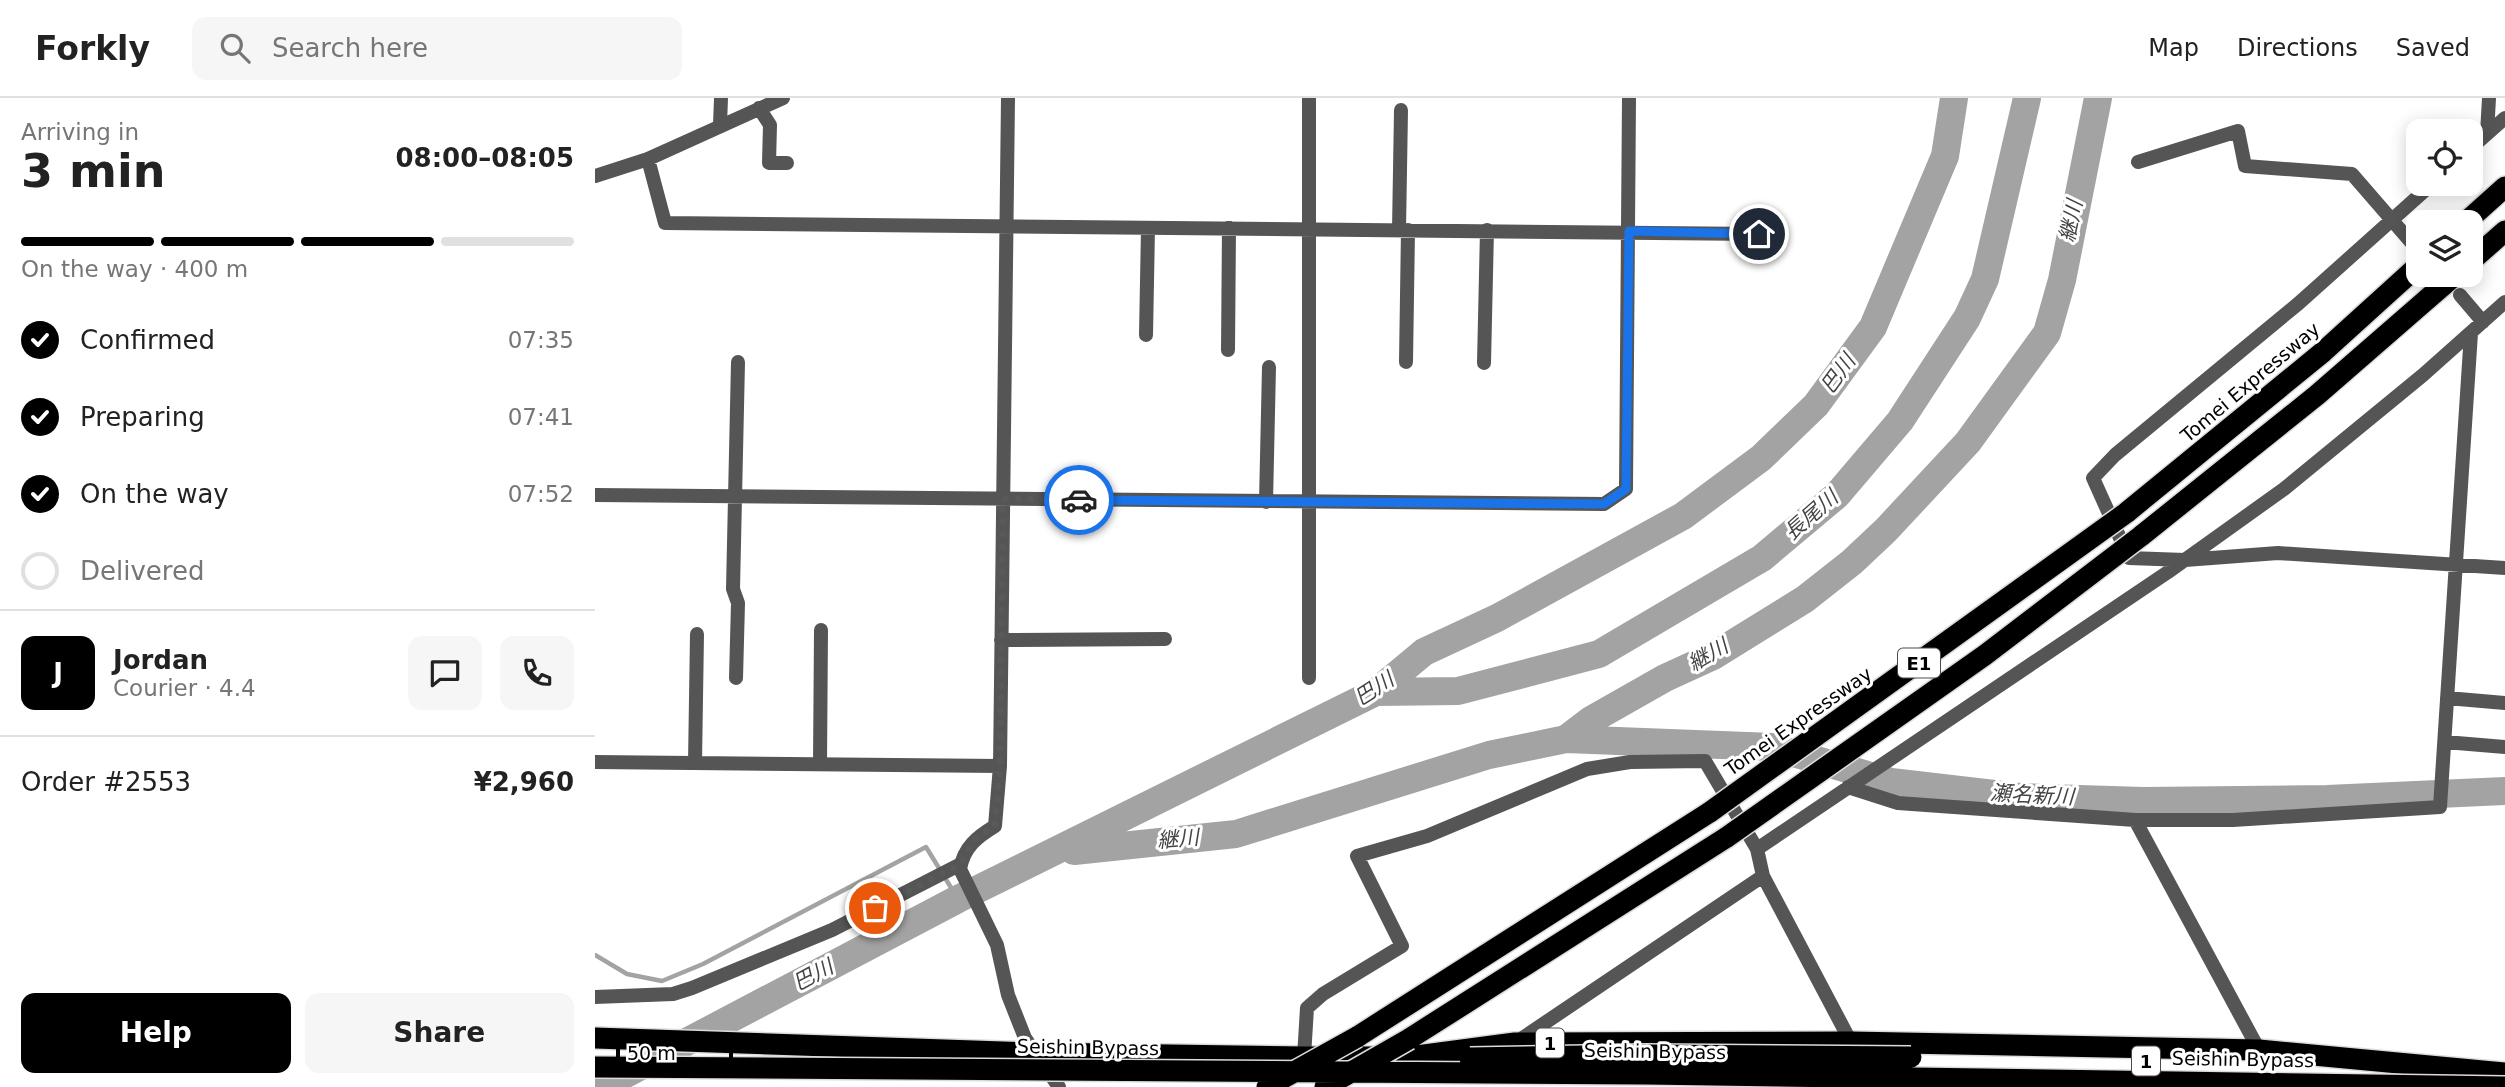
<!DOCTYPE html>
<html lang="en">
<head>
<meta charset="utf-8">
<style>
	:root { --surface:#fff; --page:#f6f6f6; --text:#222; --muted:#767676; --line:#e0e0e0; --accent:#000 }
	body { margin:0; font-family:"DejaVu Sans","Noto Sans JP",sans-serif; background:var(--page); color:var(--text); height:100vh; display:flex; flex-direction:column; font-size:26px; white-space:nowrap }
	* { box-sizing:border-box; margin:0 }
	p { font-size:23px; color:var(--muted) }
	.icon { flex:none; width:38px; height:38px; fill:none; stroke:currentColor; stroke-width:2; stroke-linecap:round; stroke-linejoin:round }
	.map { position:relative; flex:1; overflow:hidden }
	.details { display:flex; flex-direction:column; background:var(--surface); width:595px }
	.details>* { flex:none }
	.controls { position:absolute; left:1811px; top:21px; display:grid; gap:14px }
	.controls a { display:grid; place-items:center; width:77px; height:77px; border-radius:14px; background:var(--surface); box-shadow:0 4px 18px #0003; font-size:35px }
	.scale { position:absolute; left:21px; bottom:18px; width:117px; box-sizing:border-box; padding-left:7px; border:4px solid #000; border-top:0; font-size:19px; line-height:24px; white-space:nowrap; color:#000; -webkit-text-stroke:5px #fff; paint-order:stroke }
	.pin { position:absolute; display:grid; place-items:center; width:60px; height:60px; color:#fff; margin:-30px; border:4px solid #fff; border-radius:50%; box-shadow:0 2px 7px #0007 }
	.courier { position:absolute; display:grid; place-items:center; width:70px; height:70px; margin:-35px; border:5px solid #1a73e8; border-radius:50%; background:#fff; color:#222; box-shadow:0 2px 9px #0007 }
	.head em { font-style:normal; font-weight:800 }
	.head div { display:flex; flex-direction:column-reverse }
	.head { display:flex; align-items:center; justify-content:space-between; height:119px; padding:0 21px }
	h1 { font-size:46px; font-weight:800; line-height:52px }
	.bar { display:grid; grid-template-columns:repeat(4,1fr); gap:10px 7px; align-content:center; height:84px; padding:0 21px }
	.bar i { height:9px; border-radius:5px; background:var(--line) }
	.bar .selected { background:var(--accent) }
	.bar p { grid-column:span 4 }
	.line { display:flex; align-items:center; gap:18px; padding:0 21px; border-top:2px solid var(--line) }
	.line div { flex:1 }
	.round { display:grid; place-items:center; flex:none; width:74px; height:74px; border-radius:14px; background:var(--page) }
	ol { padding:0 21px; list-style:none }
	li { display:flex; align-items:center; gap:21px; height:77px }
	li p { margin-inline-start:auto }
	li .icon { padding:7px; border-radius:50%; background:var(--accent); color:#fff; stroke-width:4 }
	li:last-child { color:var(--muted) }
	li i { width:38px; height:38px; border:4px solid var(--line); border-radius:50% }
	.primary-button { display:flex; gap:14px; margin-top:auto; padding:14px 21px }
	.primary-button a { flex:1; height:80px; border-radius:14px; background:var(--accent); color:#fff; font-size:28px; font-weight:800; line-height:80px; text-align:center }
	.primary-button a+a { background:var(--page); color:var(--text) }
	header { display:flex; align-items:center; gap:42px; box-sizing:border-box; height:98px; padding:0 35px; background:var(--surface); border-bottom:2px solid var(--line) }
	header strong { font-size:33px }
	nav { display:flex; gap:38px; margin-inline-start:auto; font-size:24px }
	.search { width:490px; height:63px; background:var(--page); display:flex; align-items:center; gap:18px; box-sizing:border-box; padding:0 24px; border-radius:14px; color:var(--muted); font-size:26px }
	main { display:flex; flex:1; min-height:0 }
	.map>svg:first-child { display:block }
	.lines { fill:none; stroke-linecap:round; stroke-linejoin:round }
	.stream { stroke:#a3a3a3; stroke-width:4.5 }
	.river { stroke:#a3a3a3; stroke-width:28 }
	.highway-casing { stroke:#dbdbdb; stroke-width:24 }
	.street { stroke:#555; stroke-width:14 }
	.highway { stroke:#000; stroke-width:21 }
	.highway-bridge-casing { stroke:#dbdbdb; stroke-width:24; stroke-linecap:butt }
	.highway-bridge { stroke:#000; stroke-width:21 }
	.done { stroke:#595959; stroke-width:7; stroke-dasharray:0 12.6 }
	.route { stroke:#1a73e8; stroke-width:9 }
	.labels { text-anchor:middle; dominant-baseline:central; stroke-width:6; stroke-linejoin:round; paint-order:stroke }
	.shield { fill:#fff; stroke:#4c4c4c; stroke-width:2 }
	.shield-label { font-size:18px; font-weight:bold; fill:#000 }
	.street-label { font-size:19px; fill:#000; stroke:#fff }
	.water-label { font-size:21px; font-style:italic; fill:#444; stroke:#fff }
</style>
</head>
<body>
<header>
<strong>Forkly</strong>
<div class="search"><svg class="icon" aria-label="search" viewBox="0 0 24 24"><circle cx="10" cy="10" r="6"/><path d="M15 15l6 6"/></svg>Search here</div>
<nav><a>Map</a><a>Directions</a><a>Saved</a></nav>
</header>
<main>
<section class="details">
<div class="head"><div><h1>3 min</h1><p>Arriving in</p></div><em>08:00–08:05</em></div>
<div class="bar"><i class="selected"></i><i class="selected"></i><i class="selected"></i><i></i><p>On the way · 400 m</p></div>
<ol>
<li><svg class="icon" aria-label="check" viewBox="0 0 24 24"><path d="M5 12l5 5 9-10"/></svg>Confirmed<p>07:35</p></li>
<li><svg class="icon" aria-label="check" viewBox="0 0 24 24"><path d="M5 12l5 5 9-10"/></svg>Preparing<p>07:41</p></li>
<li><svg class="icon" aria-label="check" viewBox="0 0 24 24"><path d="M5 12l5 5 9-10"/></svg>On the way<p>07:52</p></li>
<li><i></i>Delivered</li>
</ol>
<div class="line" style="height:126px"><b class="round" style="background:var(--accent);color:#fff">J</b><div><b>Jordan</b><p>Courier · 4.4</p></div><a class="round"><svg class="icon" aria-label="chat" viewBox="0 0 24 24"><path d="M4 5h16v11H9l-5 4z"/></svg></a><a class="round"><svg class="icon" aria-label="phone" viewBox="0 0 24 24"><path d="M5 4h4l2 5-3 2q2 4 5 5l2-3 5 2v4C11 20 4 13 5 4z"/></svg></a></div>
<div class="line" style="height:91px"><div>Order #2553</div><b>¥2,960</b></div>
<div class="primary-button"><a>Help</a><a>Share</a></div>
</section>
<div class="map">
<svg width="1910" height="989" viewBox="0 0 1910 989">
	<rect width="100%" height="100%" fill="#fff"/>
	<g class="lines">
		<path class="stream" d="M0,857L32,876L67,883L108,866L331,749L363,801"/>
		<path class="river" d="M781,594L863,593L1004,556L1167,460L1242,397L1305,323L1372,220L1390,181L1432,0
			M971,641L1178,649L1296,684L1425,699L1548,703L1732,701L1910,693
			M479,753L641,736L894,657L971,641L996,622L1070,580L1118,558L1210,501L1257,464L1291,432L1373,344L1452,235L1467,182L1503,0
			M6,989L363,801L781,594L829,554L902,520L1088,418L1166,360L1221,307L1278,229L1350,58L1359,0"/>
		<defs>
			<path id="highway" d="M1871,124L1910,89
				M1876,163L1910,133
				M1531,415L1728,254L1824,167
				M1546,438L1722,297L1860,177
				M762,939L1115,714
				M0,940L440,955L709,959H814L920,945L1256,944L1664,952L1910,975
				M814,941L1132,739"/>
		</defs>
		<use href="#highway" class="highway-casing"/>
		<path class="street" d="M413,0L405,668L400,728C382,739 369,749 365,771L402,847L413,897L430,940L464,989
			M164,10L175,27L174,65H192
			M125,27L126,0
			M1892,36L1894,0
			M1876,50L1910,20
			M53,61L70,125L1164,136
			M1543,64L1643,33L1650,68L1757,76L1822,151
			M0,78L53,61L188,0
			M1837,86L1704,205L1520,357L1498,380L1534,460L1590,462L1683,455L1910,470
			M804,132L806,12
			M1865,197L1888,224
			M551,237L553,130
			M633,252L634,130
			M811,264L813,132
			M889,265L892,132
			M0,397L1009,406L1031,391L1034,0
			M671,404L674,269
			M406,542L570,541
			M141,580L143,505L138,491L143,264
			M714,580V0
			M1852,600L1910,605
			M1850,644L1910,649
			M0,664L405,668
			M100,665L102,536
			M225,666L226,532
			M1253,689L1303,705L1540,722
			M0,899L78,896L97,890L237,832L366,766
			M920,945L1168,778
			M1258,948L1168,778L1162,751L1573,474L1689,391L1828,277L1910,204
			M1664,952L1540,722H1638L1845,709L1876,235
			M709,959L712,910L728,896L807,848L762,758L832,738L992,671L1035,664L1110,663L1162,751"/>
		<use href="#highway" class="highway"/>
		<defs>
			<path id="highway-bridge" d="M1115,714L1531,415
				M1132,739L1390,557L1546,438
				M875,960L1051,957L1316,959
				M0,969L1052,976L1910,989
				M672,989L762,939
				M730,989L814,941"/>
		</defs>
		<use href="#highway-bridge" class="highway-bridge-casing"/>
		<use href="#highway-bridge" class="highway-bridge"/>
	</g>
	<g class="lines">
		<path class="done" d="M280,810L366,766L380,741L400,728L405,668L408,401L484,402"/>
		<path class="route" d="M484,402L1009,406L1031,391L1034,133L1164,136"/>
	</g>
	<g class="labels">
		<g class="shield">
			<rect x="1303" y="550.5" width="42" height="29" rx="5"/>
			<rect x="941" y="930.5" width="28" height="29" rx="5"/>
			<rect x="1537" y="948.5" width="28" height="29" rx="5"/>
		</g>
		<g class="shield-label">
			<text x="1324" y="565">E1</text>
			<text x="955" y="945">1</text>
			<text x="1551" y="963">1</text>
		</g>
		<g class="street-label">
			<text transform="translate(1655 284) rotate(-40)">Tomei Expressway</text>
			<text transform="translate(1203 623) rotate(-35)">Tomei Expressway</text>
			<text transform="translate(493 949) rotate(1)">Seishin Bypass</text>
			<text transform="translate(1060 953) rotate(1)">Seishin Bypass</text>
			<text transform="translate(1648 961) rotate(1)">Seishin Bypass</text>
		</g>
		<g class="water-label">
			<text transform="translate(1476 123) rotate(-78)">継川</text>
			<text transform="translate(1243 276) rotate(-54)">巴川</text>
			<text transform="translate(1216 417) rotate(-41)">長尾川</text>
			<text transform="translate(1113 557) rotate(-30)">継川</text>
			<text transform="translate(779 591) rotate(-33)">巴川</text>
			<text transform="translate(1437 697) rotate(3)">瀬名新川</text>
			<text transform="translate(583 741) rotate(-5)">継川</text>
			<text transform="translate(218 877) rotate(-28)">巴川</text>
		</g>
	</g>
</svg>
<div class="controls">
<a><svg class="icon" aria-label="locate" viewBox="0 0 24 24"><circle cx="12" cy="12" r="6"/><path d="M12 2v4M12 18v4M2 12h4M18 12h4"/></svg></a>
<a><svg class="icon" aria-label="layers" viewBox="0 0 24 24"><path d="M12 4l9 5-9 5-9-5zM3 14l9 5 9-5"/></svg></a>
</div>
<div class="scale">50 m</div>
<div class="pin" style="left:280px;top:810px;background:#ea580c"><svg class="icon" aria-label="bag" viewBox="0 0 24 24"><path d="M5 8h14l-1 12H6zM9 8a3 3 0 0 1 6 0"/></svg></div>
<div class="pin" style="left:1164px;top:136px;background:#1f2937"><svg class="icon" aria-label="home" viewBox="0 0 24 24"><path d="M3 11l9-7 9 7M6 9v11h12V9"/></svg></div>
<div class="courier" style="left:484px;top:402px"><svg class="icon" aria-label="car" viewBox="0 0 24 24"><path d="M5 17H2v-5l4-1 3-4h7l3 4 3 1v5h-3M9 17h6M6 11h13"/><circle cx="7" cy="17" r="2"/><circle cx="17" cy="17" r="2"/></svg></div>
</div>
</main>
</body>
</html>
